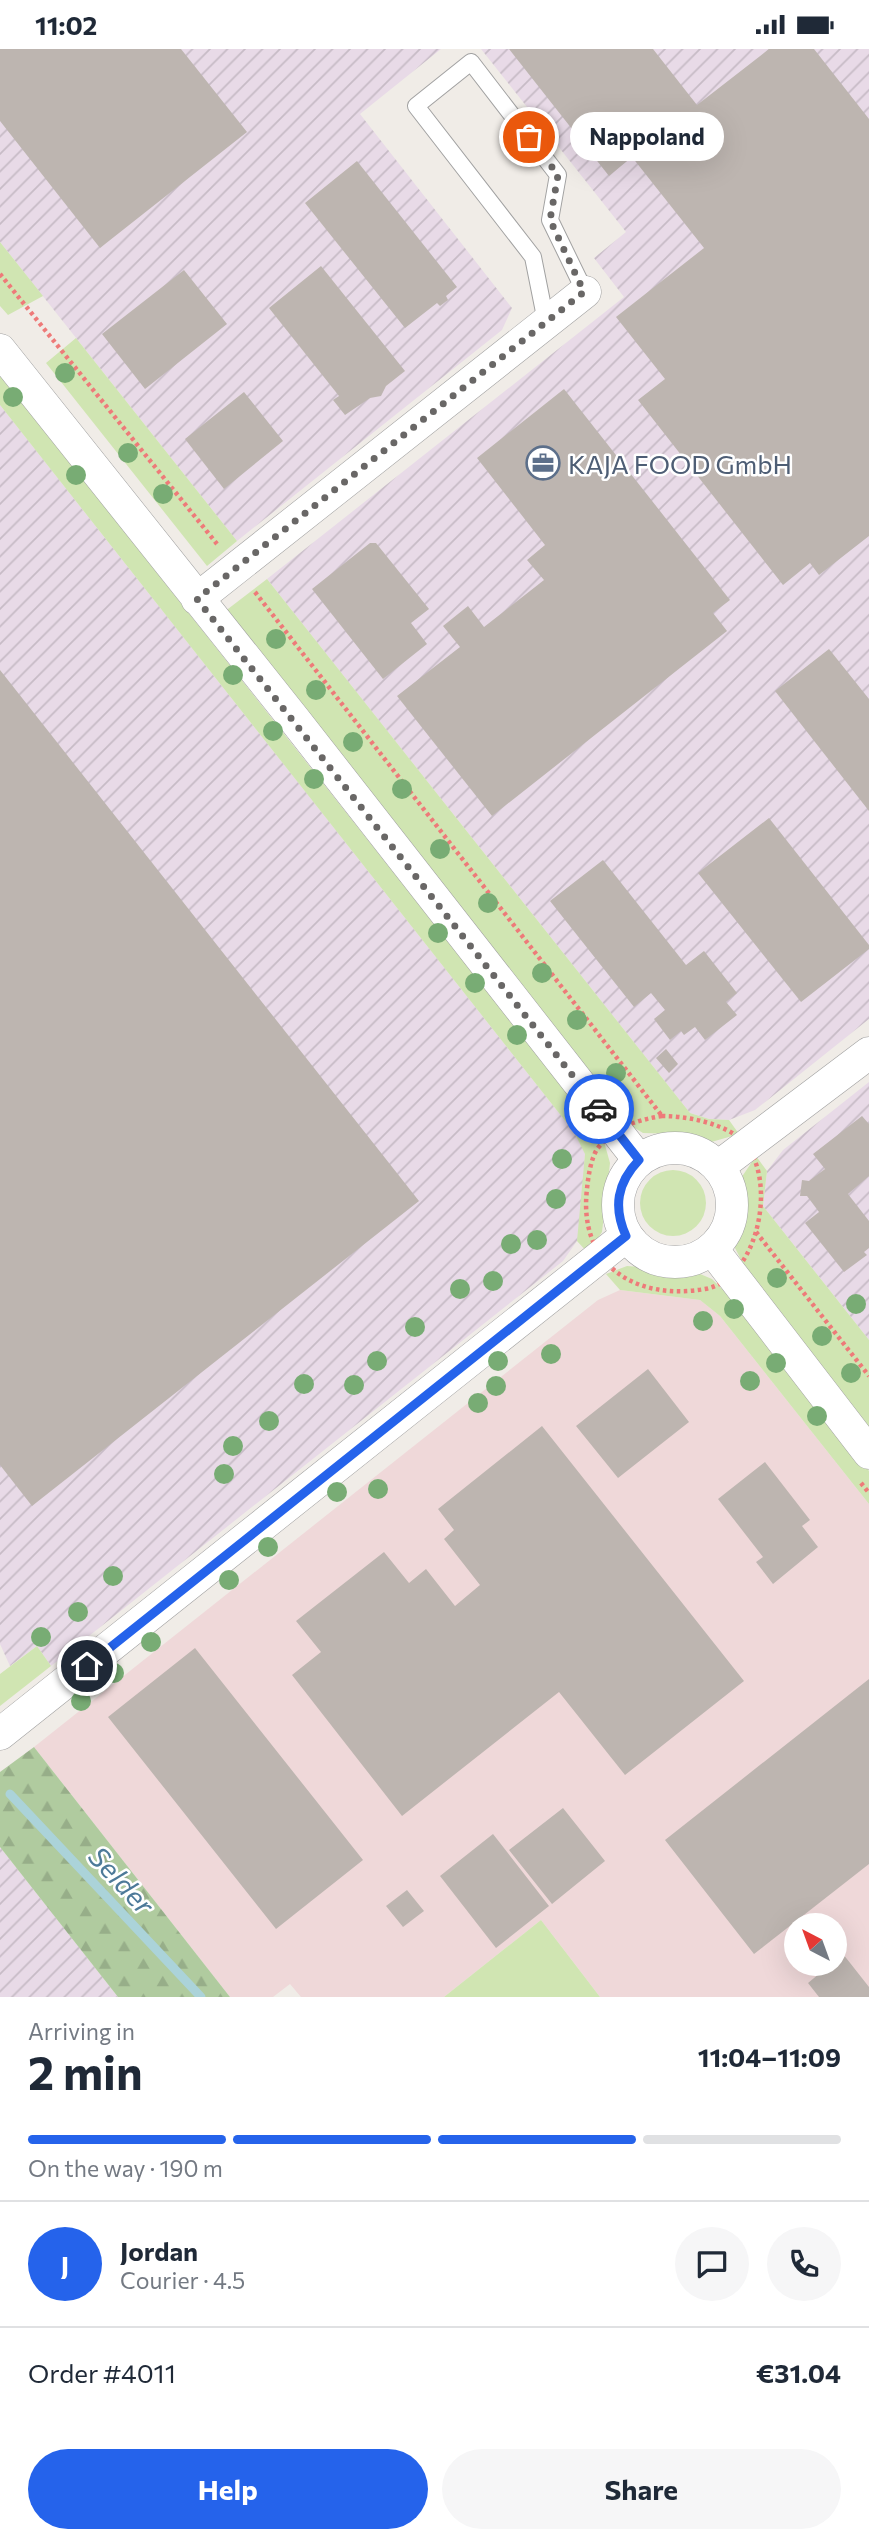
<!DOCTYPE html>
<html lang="en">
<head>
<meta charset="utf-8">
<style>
	:root { --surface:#fff; --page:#f6f6f7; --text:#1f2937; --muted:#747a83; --line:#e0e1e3; --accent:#2563eb }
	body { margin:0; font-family:Commissioner,sans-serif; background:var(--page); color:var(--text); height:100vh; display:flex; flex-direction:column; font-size:26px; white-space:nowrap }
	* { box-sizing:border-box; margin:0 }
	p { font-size:23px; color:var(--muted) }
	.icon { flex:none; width:38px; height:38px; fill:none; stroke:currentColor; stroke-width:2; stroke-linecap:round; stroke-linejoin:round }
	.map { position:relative; height:1948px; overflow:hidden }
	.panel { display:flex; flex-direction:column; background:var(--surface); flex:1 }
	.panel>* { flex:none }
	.needle { width:46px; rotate:319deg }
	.fabs { position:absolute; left:784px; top:1864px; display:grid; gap:14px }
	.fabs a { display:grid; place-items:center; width:63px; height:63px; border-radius:50%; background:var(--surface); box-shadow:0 7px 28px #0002; font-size:35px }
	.pin { position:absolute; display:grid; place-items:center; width:60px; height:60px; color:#fff; margin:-30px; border:4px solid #fff; border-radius:50%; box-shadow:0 2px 7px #0007 }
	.courier { position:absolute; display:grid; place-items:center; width:70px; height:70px; margin:-35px; border:5px solid #2563eb; border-radius:50%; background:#fff; color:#222; box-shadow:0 2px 9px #0007 }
	.bubble { position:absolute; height:49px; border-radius:24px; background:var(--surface); box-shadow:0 7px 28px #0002; font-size:23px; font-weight:700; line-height:49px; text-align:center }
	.summary em { font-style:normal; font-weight:700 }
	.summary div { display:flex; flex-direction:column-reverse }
	.summary { display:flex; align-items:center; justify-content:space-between; height:119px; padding:0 28px }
	h1 { font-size:46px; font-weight:700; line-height:52px }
	.bar { display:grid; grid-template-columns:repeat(4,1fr); gap:10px 7px; align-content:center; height:84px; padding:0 28px }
	.bar i { height:9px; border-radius:5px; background:var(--line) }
	.bar .selected { background:var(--accent) }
	.bar p { grid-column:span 4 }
	.line { display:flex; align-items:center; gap:18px; padding:0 28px; border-top:2px solid var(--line) }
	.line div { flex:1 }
	.round { display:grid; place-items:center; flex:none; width:74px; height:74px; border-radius:37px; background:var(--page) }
	.button { display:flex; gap:14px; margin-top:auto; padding:14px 28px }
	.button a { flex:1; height:80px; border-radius:42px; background:var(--accent); color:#fff; font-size:28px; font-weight:700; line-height:80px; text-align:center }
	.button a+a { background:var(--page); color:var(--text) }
	.status { display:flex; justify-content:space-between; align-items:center; height:49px; padding:0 35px; background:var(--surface); direction:ltr }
	.status svg { height:19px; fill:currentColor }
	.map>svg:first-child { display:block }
	.commercial { fill:#efd8d9; fill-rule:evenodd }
	.industrial { fill:url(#industrial-furrows) }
	.grass { fill:#d0e5b2 }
	.forest { fill:url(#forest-firs) }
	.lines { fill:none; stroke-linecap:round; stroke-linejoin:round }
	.stream { stroke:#abd3d9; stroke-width:9 }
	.building { fill:#bdb5b0 }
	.service-casing { stroke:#a1a1a1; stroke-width:18 }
	.minor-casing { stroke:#a1a1a1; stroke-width:33 }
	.path { stroke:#ee7a79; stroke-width:4.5; stroke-dasharray:3.5 3.5; stroke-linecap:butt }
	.service { stroke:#fff; stroke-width:16 }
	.minor { stroke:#fff; stroke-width:32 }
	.tree { fill:#78ac74 }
	.done { stroke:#696766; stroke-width:7; stroke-dasharray:0 12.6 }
	.route { stroke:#2563eb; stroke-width:9 }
	.labels { text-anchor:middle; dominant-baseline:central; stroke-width:5; stroke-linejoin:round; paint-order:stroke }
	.service-label { font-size:26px; fill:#4e5e75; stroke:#fff; text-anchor:start }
	.water-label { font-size:28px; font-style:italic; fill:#4d7a99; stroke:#fff }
</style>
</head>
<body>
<div class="status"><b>11:02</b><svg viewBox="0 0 49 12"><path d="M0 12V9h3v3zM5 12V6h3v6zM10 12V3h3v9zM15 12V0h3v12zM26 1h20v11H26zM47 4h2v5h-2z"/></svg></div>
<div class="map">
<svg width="869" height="1948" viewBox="0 0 869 1948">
	<defs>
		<pattern id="industrial-furrows" width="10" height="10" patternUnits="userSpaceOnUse" patternTransform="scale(1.75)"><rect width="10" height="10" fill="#e8dae7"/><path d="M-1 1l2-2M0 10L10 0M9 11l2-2" fill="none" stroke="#c7bbc6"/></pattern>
		<pattern id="forest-firs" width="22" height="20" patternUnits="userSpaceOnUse" patternTransform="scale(1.75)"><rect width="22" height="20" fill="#b0cb9f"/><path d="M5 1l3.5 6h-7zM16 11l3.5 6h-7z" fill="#97ae89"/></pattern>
	</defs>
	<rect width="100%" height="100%" fill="#f0ece7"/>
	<path class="commercial" d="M620,1241L700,1251L720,1267L869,1455V1948H600L541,1871L444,1948H301L290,1935L273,1948H230L34,1698L598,1251ZM796,1876H835V1914H796Z"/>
	<path class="industrial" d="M0,0H441L360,65L512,259L502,281L237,492L0,193Z
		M481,0H869V970L755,1061L729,1071L709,1070L690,1064L267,530L624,248L594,209L626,183Z
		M0,356L574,1083L585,1104L581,1176L577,1192L563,1212L51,1617L37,1597L10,1617L0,1595Z
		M869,1033V1291L763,1157L767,1122L783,1101Z
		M0,1798L118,1948H0Z"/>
	<path class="grass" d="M0,193L43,247L8,266L0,257Z
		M76,289L237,492L207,517L46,314Z
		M0,325L603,1089L610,1114L602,1183L588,1204L577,1192L585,1105L574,1083L0,356Z
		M267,530L690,1064L709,1070L729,1071L739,1085L708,1094L676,1085L643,1084L623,1072L224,563Z
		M756,1107L767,1122L763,1157L869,1291V1382L755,1238L735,1199L741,1164V1129Z
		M640 1154a33 33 0 1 1 66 0a33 33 0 1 1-66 0Z
		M627,1217L693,1222L712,1230L736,1254L869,1422V1455L720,1267L700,1251L620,1241L606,1225Z
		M37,1597L51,1617L0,1657V1625Z
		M541,1871L600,1948H444Z"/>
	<path class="forest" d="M34,1698L230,1948H118L0,1798V1723Z"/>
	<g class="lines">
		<path class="stream" d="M10,1745L201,1948"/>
	</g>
	<path class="building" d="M0,0H181L247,83L100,199L0,72Z
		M509,0H653L697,56L769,0H814L869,70V487L819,526L810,514L783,536L638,351L665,330L616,268L704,199L632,108L609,127Z
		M357,112L457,238L446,247L448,251L440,257L437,254L405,279L305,154Z
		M321,217L405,322L386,337L381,347L370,349L345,366L333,351L339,347L269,259Z
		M184,221L227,275L145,340L102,285Z
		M564,340L730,551L713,564L727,582L492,767L397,647L460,598L443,577L468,557L484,578L544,531L527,511L545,496L477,409Z
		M244,343L283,392L224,440L185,390Z
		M370,494H376L429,560L411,574L427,595L383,630L312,540Z
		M829,600L869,650V762L775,642Z
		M0,621L419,1152L32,1457L0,1416Z
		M769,769L869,896V900L801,953L698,824Z
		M603,811L686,916L704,902L737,944L726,953L737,966L705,991L695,978L684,986L681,982L670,991L654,970L665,961L651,944L634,958L550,852Z
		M666,1000L678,1015L669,1024L656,1009Z
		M862,1067L869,1075V1127L848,1145L869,1172V1199L864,1203L867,1206L844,1223L805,1174L819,1163L807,1147H800L802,1131L809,1132L825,1120L813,1105Z
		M648,1320L689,1373L618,1429L576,1377Z
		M542,1377L744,1632L625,1726L559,1643L402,1767L292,1626L321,1603L296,1572L384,1503L409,1534L426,1520L455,1557L480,1536L444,1490L454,1481L438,1460Z
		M765,1413L810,1471L802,1477L818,1498L773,1535L756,1513L763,1508L718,1450Z
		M195,1599L363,1811L276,1880L108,1668Z
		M869,1630V1815L754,1905L665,1791Z
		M563,1759L605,1812L552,1855L509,1801Z
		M493,1785L549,1857L496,1899L440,1827Z
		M407,1841L424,1862L403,1878L386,1857Z
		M843,1905L869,1938V1948H819L808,1934Z"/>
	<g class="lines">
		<defs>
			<path id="service" d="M546,273L533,208L416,57L471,13L558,126L550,171L585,243"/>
			<path id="minor" d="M0,301L294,670L639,1111
				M197,550L585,243
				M618 1156a57 57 0 1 1 114 0a57 57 0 1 1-114 0Z
				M718,1118L869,1004
				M712,1200L869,1404
				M0,1685L626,1187"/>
		</defs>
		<use href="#service" class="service-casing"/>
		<use href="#minor" class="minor-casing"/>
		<path class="path" d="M0,225L217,495
			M255,543L662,1067
			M662,1067C685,1067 715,1073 734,1085C782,1115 762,1230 705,1240C635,1252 578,1216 587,1140C588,1129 591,1108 598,1099C615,1078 637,1071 662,1067Z
			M756,1183L869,1327
			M861,1434L869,1444"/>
		<use href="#service" class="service"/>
		<use href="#minor" class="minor"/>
	</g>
	<g class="tree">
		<circle cx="65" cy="324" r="10"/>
		<circle cx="13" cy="348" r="10"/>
		<circle cx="128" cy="404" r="10"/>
		<circle cx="76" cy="426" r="10"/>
		<circle cx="163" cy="445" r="10"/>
		<circle cx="276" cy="590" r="10"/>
		<circle cx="233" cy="626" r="10"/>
		<circle cx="316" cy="641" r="10"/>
		<circle cx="273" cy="682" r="10"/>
		<circle cx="353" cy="693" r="10"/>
		<circle cx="314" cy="730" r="10"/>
		<circle cx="402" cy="740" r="10"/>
		<circle cx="440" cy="800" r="10"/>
		<circle cx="488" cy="854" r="10"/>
		<circle cx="438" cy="884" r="10"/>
		<circle cx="542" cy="924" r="10"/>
		<circle cx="475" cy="934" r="10"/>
		<circle cx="577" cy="971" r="10"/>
		<circle cx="517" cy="986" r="10"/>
		<circle cx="616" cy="1024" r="10"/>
		<circle cx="578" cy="1063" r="10"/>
		<circle cx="562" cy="1110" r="10"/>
		<circle cx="556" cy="1150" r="10"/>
		<circle cx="537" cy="1191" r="10"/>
		<circle cx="511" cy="1195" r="10"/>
		<circle cx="777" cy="1229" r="10"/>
		<circle cx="493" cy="1232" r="10"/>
		<circle cx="460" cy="1240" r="10"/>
		<circle cx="856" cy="1255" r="10"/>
		<circle cx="734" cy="1260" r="10"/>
		<circle cx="703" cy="1272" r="10"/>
		<circle cx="415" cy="1278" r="10"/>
		<circle cx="822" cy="1287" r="10"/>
		<circle cx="551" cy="1305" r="10"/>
		<circle cx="377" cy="1312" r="10"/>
		<circle cx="498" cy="1312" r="10"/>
		<circle cx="776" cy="1314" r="10"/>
		<circle cx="851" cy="1324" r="10"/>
		<circle cx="750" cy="1332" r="10"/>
		<circle cx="304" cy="1335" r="10"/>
		<circle cx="354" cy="1336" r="10"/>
		<circle cx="496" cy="1337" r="10"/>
		<circle cx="478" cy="1354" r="10"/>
		<circle cx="817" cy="1367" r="10"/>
		<circle cx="269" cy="1372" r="10"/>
		<circle cx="233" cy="1397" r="10"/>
		<circle cx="224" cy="1425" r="10"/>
		<circle cx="378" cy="1440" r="10"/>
		<circle cx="337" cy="1443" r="10"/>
		<circle cx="268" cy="1498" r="10"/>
		<circle cx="113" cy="1527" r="10"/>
		<circle cx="229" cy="1531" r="10"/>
		<circle cx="78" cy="1563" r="10"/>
		<circle cx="41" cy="1588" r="10"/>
		<circle cx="151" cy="1593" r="10"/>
		<circle cx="114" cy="1624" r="10"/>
		<circle cx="81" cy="1652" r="10"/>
	</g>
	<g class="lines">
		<path class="done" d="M529,88L558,126L550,171L584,243L197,550L599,1060"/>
		<path class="route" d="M87,1617L626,1187C613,1158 617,1134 639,1111L599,1060"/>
	</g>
	<defs>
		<symbol id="office-ring" viewBox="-11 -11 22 22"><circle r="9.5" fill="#fff" stroke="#5c6f8a" stroke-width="1.5"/><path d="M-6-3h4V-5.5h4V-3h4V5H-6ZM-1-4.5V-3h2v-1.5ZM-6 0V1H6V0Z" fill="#5c6f8a"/></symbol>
	</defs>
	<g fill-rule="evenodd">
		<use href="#office-ring" x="524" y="395" width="38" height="38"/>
	</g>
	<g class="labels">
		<g class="service-label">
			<text x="568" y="414">KAJA FOOD GmbH</text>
		</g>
		<g class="water-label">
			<text transform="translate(122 1831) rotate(47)">Selder</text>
		</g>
	</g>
</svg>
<div class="fabs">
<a><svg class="needle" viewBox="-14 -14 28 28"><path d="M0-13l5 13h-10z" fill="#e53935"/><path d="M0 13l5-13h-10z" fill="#747a83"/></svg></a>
</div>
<div class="pin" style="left:529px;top:88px;background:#ea580c"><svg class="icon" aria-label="bag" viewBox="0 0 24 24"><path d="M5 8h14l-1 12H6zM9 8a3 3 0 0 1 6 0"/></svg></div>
<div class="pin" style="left:87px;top:1617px;background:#1f2937"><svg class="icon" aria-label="home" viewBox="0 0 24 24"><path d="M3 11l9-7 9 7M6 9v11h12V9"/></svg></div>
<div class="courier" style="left:599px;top:1060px"><svg class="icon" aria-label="car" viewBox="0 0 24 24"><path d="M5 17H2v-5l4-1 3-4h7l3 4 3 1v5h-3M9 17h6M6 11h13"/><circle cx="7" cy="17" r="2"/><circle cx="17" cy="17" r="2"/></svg></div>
<div class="bubble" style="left:570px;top:63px;width:154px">Nappoland</div>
</div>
<section class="panel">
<div class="summary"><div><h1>2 min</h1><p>Arriving in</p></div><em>11:04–11:09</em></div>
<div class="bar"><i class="selected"></i><i class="selected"></i><i class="selected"></i><i></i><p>On the way · 190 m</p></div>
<div class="line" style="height:126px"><b class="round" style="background:var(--accent);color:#fff">J</b><div><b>Jordan</b><p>Courier · 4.5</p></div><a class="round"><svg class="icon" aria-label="chat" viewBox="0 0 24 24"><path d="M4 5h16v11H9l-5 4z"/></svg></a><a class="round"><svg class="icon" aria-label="phone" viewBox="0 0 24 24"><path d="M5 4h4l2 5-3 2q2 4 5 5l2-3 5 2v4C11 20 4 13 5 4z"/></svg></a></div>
<div class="line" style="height:91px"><div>Order #4011</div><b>€31.04</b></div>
<div class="button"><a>Help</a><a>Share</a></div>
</section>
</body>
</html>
